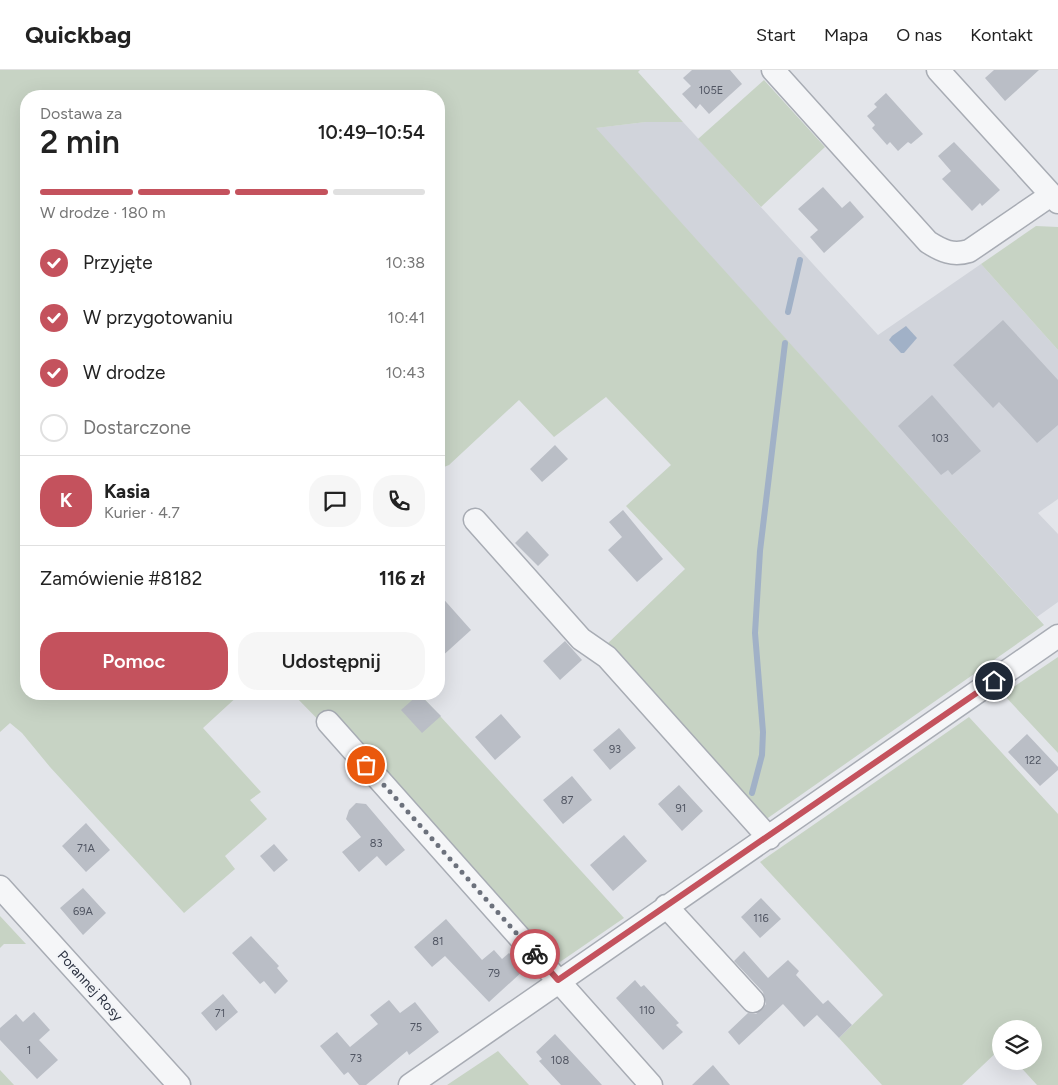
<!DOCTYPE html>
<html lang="pl">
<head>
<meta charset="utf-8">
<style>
	:root { --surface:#fff; --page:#f6f6f6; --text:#222; --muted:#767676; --line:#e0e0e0; --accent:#c4525d }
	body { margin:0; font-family:Figtree,sans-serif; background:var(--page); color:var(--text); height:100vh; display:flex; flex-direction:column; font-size:19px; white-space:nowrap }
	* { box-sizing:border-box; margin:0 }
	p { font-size:16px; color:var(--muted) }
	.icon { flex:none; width:28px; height:28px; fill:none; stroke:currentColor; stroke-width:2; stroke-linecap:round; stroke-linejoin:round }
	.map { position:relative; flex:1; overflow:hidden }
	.side { position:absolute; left:20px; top:20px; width:425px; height:610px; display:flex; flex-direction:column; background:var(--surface); border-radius:20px; box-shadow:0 5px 20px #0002 }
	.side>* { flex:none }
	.controls { position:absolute; left:992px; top:950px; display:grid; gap:10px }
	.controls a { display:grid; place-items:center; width:50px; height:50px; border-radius:50%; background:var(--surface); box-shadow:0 5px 20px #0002; font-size:25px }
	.pin { position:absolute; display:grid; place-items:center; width:42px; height:42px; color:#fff; margin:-21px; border:2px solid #fff; border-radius:50%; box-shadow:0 1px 5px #0007 }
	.courier { position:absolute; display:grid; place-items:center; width:50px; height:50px; margin:-25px; border:4px solid #c4525d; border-radius:50%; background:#fff; color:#222; box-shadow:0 1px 6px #0007 }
	.head em { font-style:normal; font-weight:600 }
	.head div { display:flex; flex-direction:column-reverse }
	.head { display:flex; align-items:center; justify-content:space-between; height:85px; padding:0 20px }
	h1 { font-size:32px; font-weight:600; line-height:38px }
	.bar { display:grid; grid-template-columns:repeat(4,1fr); gap:8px 5px; align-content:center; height:60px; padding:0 20px }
	.bar i { height:6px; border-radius:4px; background:var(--line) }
	.bar .current { background:var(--accent) }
	.bar p { grid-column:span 4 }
	.line { display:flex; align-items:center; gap:12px; padding:0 20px; border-top:1px solid var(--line) }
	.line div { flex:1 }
	.round { display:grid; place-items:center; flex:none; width:52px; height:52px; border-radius:20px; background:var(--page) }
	ol { padding:0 20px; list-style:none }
	li { display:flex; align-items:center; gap:15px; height:55px }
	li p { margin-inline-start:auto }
	li .icon { padding:5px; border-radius:50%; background:var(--accent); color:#fff; stroke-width:4 }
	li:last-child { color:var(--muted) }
	li i { width:28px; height:28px; border:2px solid var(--line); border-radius:50% }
	.cta { display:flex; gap:10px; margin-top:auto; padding:10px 20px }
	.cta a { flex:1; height:58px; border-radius:20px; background:var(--accent); color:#fff; font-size:20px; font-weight:600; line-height:58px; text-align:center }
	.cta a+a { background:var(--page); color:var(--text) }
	header { display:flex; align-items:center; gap:30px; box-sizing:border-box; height:70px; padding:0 25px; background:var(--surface); border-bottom:1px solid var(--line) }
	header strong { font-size:24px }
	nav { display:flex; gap:28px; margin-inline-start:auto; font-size:18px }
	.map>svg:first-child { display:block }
	.built { fill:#d1d4db }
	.green { fill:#c7d3c4 }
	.water { fill:#a1b1c7 }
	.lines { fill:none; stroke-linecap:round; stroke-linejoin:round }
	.stream { stroke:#a1b1c7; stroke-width:6 }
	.building { fill:#babec6 }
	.minor-casing { stroke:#a8acb4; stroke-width:25 }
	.minor { stroke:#f5f6f8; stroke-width:22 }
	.done { stroke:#6c717c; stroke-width:5; stroke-dasharray:0 9 }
	.route { stroke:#c4525d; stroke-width:6 }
	.labels { text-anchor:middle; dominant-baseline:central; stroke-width:4; stroke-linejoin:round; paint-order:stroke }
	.number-label { font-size:11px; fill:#505562 }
	.street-label { font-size:14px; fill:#2c3241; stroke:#f2f4f7 }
</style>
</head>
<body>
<header>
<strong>Quickbag</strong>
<nav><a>Start</a><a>Mapa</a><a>O nas</a><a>Kontakt</a></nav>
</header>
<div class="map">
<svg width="1058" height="1015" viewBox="0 0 1058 1015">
	<rect width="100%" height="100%" fill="#e3e5ea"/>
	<path class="built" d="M646,52H683L878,265L981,194L1058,280V429L1038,443L1058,464V532L1037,547L595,58Z"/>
	<path class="green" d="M0,0H640L638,2L683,52H646L596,58L1044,555L765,750L605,576L685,499L626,436L671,395L606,327L554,367L519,330L449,395L444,397L439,405V26H26V624H240L203,658L261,722L250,730L267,749L225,786L235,799L184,843L50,697L22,663L10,653L0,662Z
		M764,10L825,77L761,137L698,69Z
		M1036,156L1058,157V280L981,194Z
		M1058,587V683L1003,624Z
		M293,624H420L624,848L557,894Z
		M969,647L1058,744V1015H1037L1015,991H1034V959H1001V978L962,1015H882L839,968L883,925L760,792Z
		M0,846L26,874H4L0,878Z
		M498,981L529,1015H447Z
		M0,1000L14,1015H0Z"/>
	<path class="water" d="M906,256L917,268L904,283H901L889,270L892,266Z"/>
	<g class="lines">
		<path class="stream" d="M788,242L800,190
			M752,723L762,685L763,662L755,563L760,481L785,273"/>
	</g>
	<path class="building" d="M692,0H730L742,14L709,44L700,34L696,39L682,24L691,16L683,8Z
		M994,0H1039L1005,31L985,8Z
		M886,23L923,64L911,74L908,72L898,81L890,72L887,75L872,58L875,55L867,46L877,37L874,34Z
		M954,72L1000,120L982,136L980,133L972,141L942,109L951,101L938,86Z
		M823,117L842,138L850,131L864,147L824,183L810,167L818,160L798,139Z
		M1003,250L1058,310V355L1037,373L999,332L993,338L953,295Z
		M932,325L981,381L952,405L948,400L941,405L898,356Z
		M555,375L568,389L542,412L530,399Z
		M623,440L663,489L637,512L608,480L622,467L609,452Z
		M527,461L549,485L538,496L515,473Z
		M439,524L471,560L439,589Z
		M565,571L582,590L560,610L543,591Z
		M419,624L441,646L422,663L401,640Z
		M501,644L521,667L495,690L475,667Z
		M619,658L636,678L610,700L593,680Z
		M1027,664L1058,697V700L1040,716L1008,682Z
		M572,706L592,730L563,754L543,730Z
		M679,715L703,741L682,761L658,734Z
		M356,733L366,734L405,780L386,796L377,786L359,802L342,782L361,767L346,749L349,740Z
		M86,753L110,780L86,802L62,776Z
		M624,765L647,791L613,821L590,795Z
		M274,774L288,790L274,802L260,786Z
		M83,818L106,843L83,865L60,838Z
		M761,828L781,849L760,868L741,847Z
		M446,849L482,890L494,880L502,889L509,883L524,900L489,932L445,886L432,897L414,877Z
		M251,866L279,896L277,898L288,911L275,924L264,911L260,914L232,883Z
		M744,881L768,908L788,890L799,901L796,905L823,934L828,930L852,955L839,968L817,945L804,957L783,934L739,975L728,962L748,943L756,944L766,934L763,922L734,891Z
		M635,910L641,917L644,915L679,953L676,955L683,962L663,980L616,928Z
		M223,924L238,942L216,961L201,943Z
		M389,930L400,943L415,932L439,962L409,985L407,981L366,1015H359L348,1002L344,1005L320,976L337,962L350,977L378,954L370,945Z
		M34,942L50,960L39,970L58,990L37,1009L0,970V958L16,944L23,952Z
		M555,964L602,1015H561L539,991L542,989L536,982Z
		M713,995L730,1015H692Z"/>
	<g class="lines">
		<defs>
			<path id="minor" d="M773,0L928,172C942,181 953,186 969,181L1051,125
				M938,0L1058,132
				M475,450L581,569L607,587L769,768
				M328,652L651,1015
				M0,817L179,1015
				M666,836L753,931
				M410,1015L1058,566"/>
		</defs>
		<use href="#minor" class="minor-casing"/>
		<use href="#minor" class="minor"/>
	</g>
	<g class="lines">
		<path class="done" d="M366,695L535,884"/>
		<path class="route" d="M535,884L558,910C703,810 849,712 994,611"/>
	</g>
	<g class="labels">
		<g class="number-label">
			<text x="711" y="20">105E</text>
			<text x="940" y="368">103</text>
			<text x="615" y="679">93</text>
			<text x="1033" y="690">122</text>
			<text x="567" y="730">87</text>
			<text x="681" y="738">91</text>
			<text x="376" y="773">83</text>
			<text x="86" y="778">71A</text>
			<text x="83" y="841">69A</text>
			<text x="761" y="848">116</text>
			<text x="438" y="871">81</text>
			<text x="494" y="903">79</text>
			<text x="647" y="940">110</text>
			<text x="220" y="943">71</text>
			<text x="416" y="957">75</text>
			<text x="29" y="980">1</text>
			<text x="356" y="988">73</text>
			<text x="560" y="990">108</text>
		</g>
		<g class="street-label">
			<text transform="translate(90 916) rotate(48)">Porannej Rosy</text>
		</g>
	</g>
</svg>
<div class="controls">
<a><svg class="icon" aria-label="layers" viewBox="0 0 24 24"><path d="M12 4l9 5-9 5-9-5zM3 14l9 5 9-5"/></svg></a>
</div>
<div class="pin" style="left:366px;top:695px;background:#ea580c"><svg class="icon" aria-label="bag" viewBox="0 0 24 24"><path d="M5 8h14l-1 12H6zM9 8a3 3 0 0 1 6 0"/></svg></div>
<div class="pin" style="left:994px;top:611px;background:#1f2937"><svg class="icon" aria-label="home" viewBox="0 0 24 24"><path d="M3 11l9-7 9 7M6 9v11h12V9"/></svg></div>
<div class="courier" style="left:535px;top:884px"><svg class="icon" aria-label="bike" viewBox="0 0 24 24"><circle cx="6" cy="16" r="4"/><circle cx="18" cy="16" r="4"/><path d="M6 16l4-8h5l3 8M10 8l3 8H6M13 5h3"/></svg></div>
<section class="side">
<div class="head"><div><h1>2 min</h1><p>Dostawa za</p></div><em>10:49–10:54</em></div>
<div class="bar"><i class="current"></i><i class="current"></i><i class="current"></i><i></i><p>W drodze · 180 m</p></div>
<ol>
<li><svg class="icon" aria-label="check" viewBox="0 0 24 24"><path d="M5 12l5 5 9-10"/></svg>Przyjęte<p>10:38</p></li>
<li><svg class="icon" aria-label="check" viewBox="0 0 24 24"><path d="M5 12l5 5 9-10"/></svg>W przygotowaniu<p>10:41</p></li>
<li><svg class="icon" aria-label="check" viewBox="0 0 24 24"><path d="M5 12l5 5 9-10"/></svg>W drodze<p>10:43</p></li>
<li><i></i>Dostarczone</li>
</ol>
<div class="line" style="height:90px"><b class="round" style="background:var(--accent);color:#fff">K</b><div><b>Kasia</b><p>Kurier · 4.7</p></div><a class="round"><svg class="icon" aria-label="chat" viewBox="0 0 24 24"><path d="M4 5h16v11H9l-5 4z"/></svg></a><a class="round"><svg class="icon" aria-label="phone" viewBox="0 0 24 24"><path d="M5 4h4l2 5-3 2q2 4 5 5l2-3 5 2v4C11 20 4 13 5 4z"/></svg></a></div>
<div class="line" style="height:65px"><div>Zamówienie #8182</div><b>116 zł</b></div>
<div class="cta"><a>Pomoc</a><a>Udostępnij</a></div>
</section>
</div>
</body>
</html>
